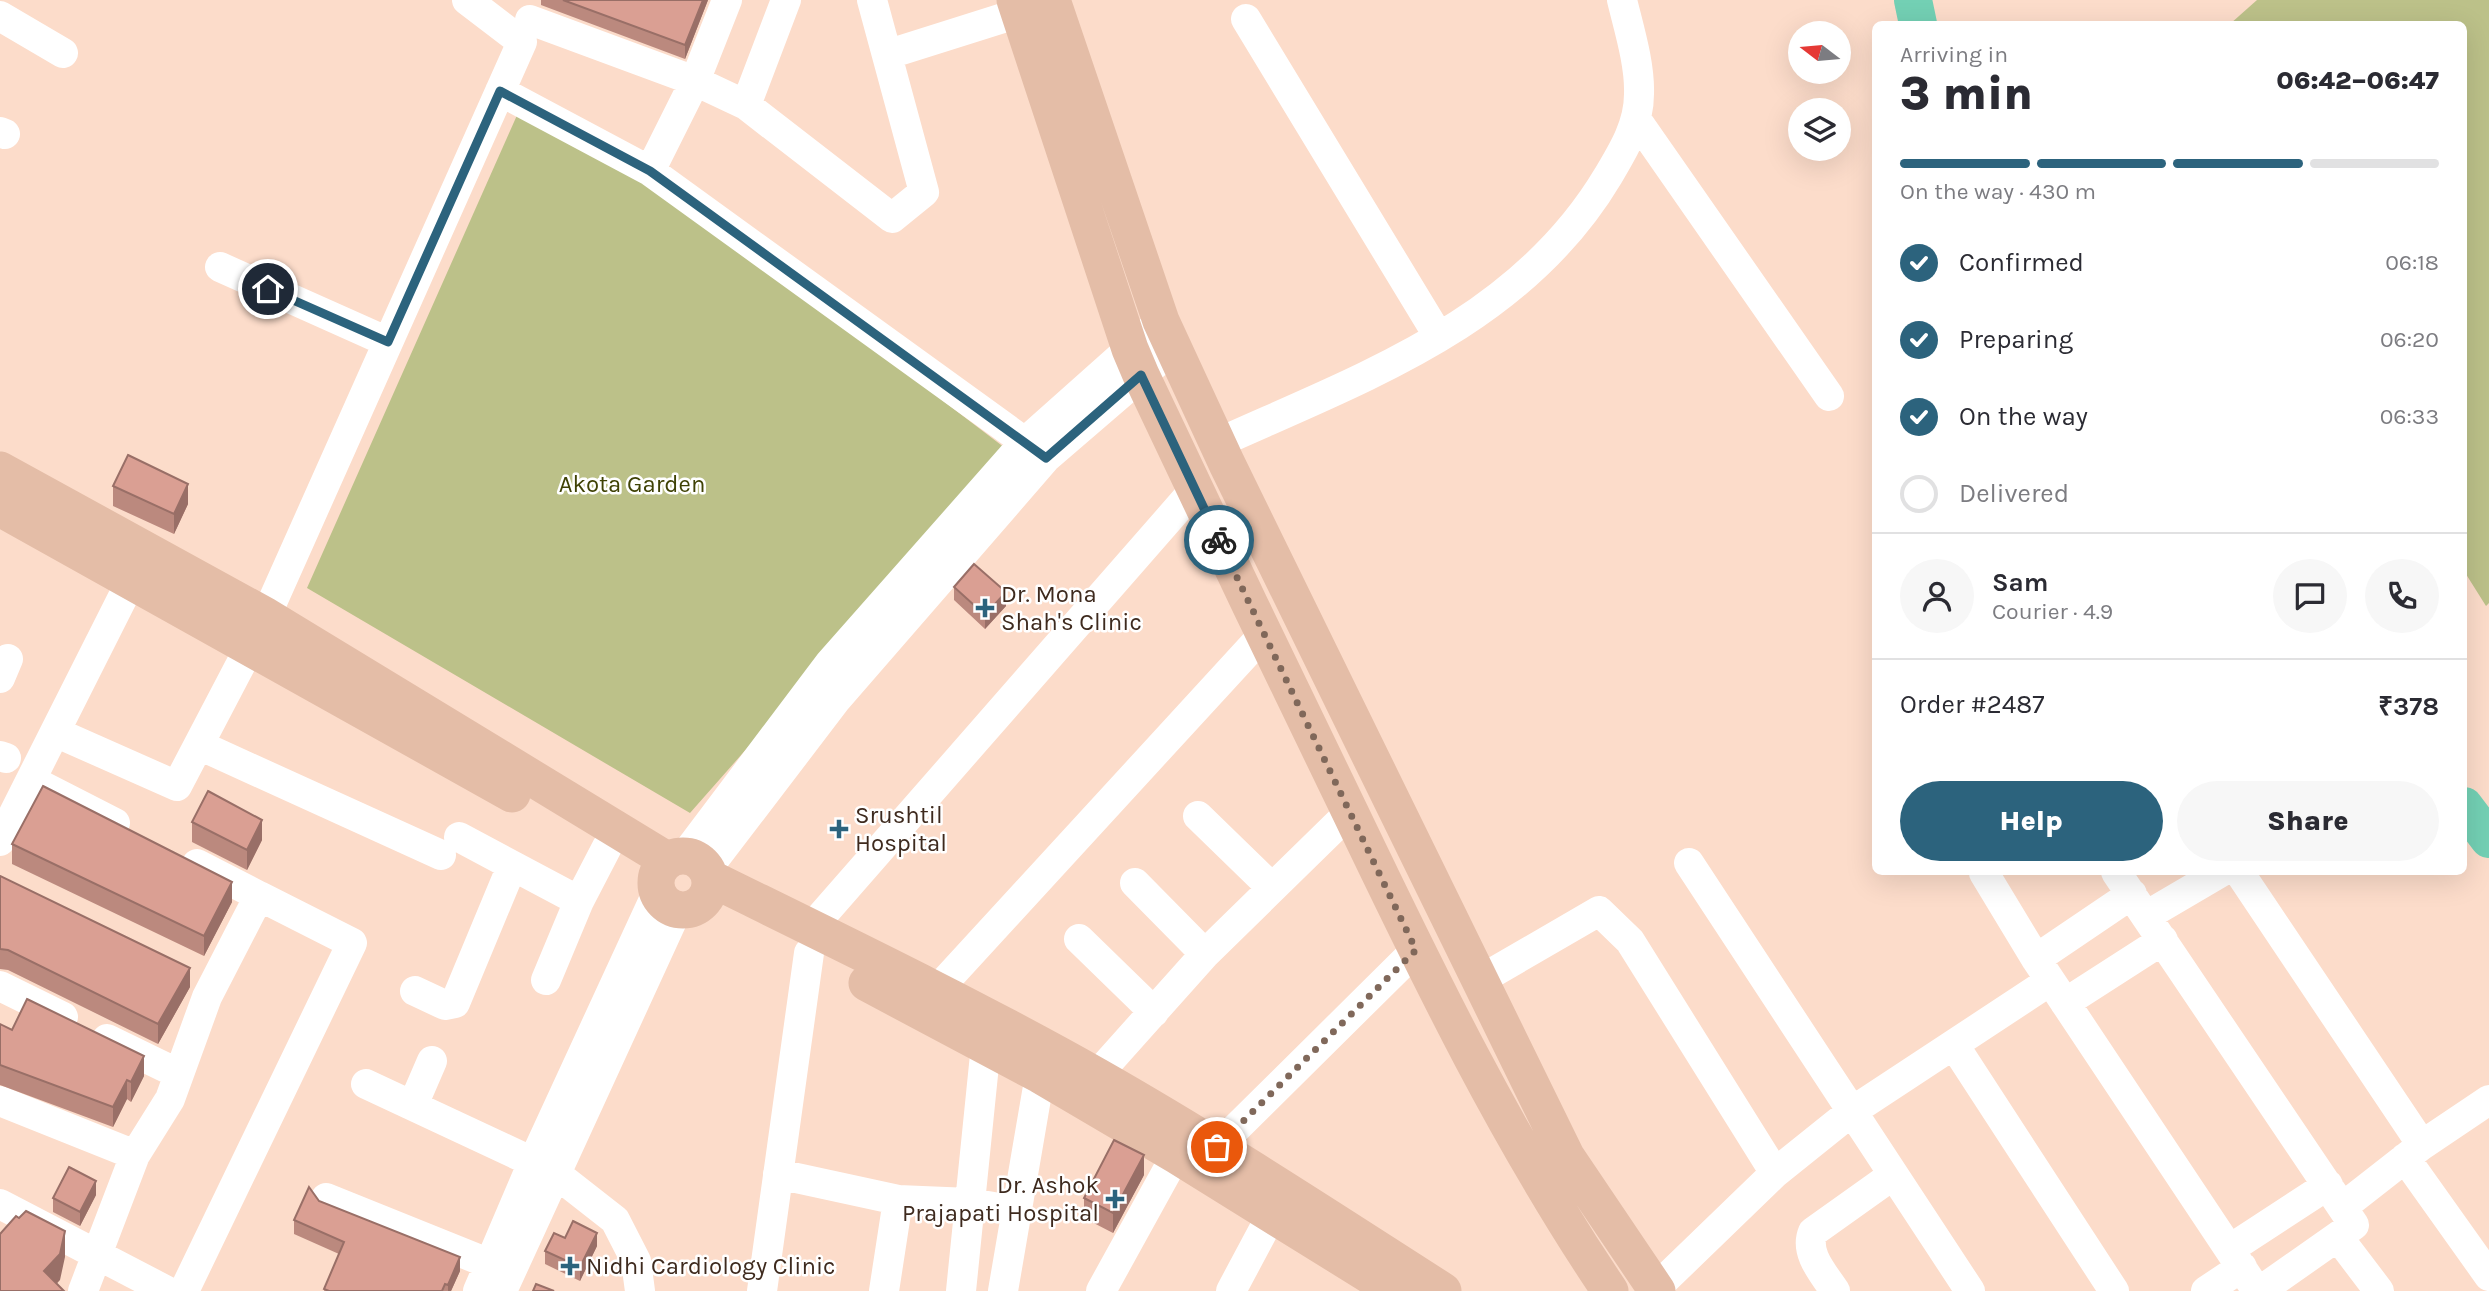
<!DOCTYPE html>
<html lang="en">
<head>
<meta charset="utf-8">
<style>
	:root { --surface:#fff; --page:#f7f7f7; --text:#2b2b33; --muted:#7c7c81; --line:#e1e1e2; --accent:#2c637d }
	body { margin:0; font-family:Karla,sans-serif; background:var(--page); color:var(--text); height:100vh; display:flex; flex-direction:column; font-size:26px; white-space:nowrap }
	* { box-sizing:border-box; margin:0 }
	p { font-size:23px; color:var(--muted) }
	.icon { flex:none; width:38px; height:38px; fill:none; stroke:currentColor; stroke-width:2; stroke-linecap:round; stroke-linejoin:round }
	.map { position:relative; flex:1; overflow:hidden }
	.drawer { position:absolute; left:1872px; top:21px; width:595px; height:854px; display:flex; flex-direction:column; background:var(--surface); border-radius:10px; box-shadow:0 7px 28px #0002 }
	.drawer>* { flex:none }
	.needle { width:46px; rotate:286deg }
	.tools { position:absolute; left:1788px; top:21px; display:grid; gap:14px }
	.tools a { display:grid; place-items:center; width:63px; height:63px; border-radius:50%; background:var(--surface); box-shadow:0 7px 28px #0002; font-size:35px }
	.pin { position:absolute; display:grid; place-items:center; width:60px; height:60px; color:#fff; margin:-30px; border:4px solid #fff; border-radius:50%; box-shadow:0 2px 7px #0007 }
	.courier { position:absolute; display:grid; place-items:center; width:70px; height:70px; margin:-35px; border:5px solid #2c637d; border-radius:50%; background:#fff; color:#222; box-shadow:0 2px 9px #0007 }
	.head em { font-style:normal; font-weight:800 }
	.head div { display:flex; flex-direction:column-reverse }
	.head { display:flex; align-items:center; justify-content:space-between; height:119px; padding:0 28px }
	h1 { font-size:46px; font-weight:800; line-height:52px }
	.bar { display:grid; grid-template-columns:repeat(4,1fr); gap:10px 7px; align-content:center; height:84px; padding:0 28px }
	.bar i { height:9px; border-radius:5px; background:var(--line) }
	.bar .current { background:var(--accent) }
	.bar p { grid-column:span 4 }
	.line { display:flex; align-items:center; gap:18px; padding:0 28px; border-top:2px solid var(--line) }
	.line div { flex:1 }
	.round { display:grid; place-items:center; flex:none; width:74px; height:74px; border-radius:37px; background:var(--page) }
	ol { padding:0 28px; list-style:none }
	li { display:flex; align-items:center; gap:21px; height:77px }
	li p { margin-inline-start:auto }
	li .icon { padding:7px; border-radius:50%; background:var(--accent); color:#fff; stroke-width:4 }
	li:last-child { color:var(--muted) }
	li i { width:38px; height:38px; border:4px solid var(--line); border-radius:50% }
	.primary-button { display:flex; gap:14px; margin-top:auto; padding:14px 28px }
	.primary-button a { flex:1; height:80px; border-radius:42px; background:var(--accent); color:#fff; font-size:28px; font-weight:800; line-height:80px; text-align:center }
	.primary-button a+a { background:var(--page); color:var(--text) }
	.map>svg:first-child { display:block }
	.green { fill:#bcc189 }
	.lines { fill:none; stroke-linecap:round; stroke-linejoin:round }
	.river { stroke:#73d0b4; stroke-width:38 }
	.minor { stroke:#fff; stroke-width:30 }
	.major { stroke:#e4bda7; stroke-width:37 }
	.wall { fill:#bb897e }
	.shaded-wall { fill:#996f67 }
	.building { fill:#da9f93; stroke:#996f67; stroke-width:2 }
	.done { stroke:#80685a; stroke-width:7; stroke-dasharray:0 12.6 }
	.route { stroke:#2c637d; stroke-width:9 }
	.poi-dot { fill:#2c637d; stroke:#fff; stroke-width:2.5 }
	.labels { text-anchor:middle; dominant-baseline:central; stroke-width:5; stroke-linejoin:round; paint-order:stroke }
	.park-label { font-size:24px; fill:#3f4205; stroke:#fff }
	.poi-label { font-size:24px; fill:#3e2a1e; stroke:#fff; text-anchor:start }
</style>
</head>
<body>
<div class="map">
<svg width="2489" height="1291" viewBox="0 0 2489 1291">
	<rect width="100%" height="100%" fill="#fcdcca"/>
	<path class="green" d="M2257,0H2489V603L2486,606L2464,571V24H2230Z
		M518,113L629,168L770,269L1009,451L690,813L307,588Z"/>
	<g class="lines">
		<path class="river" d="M1913,0L1918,24
			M2464,806L2489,839"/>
		<path class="minor" d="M786,0L746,105L892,218L924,192L872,0
			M0,16L63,53
			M1246,19L1439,337
			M530,20L695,81L746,105
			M889,54L1019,13
			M500,91L650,171L1040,453
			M1636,119L1829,396
			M0,132L5,134
			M650,171L695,81L727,0
			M220,267L388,342
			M1218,443C1364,377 1521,322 1608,176C1623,151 1639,125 1639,94C1640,64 1629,29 1622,0
			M0,678L8,659
			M55,732L177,786L266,616L522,42L467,0
			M199,745L441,855
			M0,756L6,758
			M31,780L115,823
			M1198,816L1271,887
			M459,837L579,901L607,847
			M0,841L130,583
			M685,855L829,664L1025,442L1161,321
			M1689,863L1970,1291
			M197,864L259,896
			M707,869L836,700L1046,458L1175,347
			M2116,872L2354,1225L2260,1291
			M2239,872L2422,1145
			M1984,873L2036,959L2257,1291
			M1135,883L1205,954
			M2146,916L2221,872
			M811,928L1195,489
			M1079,939L1154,1012
			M2036,959L2132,894
			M546,980L579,901
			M1480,980L1599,911L1630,941L1775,1173
			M0,986L63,1017
			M937,990L1263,635
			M415,991L445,1005L455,1003L512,866
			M2065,1003L2163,940
			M107,1039L179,1074
			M1954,1045L2114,1291
			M1096,1076L1205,954L1350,812
			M366,1084L533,1162
			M0,1101L135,1155
			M413,1105L432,1061
			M1217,1147L1416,950
			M2405,1158L2489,1276
			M555,1173L615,1220L636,1261L640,1291
			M778,1174L898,1200L970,1203L1017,1211
			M326,1198L490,1264
			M0,1204L167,1291
			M2344,1206L2422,1145L2489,1100
			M2338,1237L2379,1291
			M2230,1249L2328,1185
			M1655,1289L1775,1173L1851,1112L2050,981
			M83,1291L135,1155L170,1099L207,997L259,896L352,943L184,1291
			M478,1291L533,1162L657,893
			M502,1291L677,910
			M762,1291L809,953
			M884,1291L898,1200
			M961,1291L986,1045
			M1003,1291L1040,1075
			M1101,1291L1176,1155
			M1231,1291L1271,1216
			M1835,1291C1824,1274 1804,1253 1813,1232L1893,1175
			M2206,1291L2242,1267"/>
		<path class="major" d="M1015,0L1130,349L1141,375C1210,522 1280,668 1351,814C1429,977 1508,1140 1610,1291
			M1052,0L1161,321L1227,464L1566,1156L1657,1291
			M0,470L266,616L667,860
			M0,508L512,794
			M656 883a27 27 0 1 1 54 0a27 27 0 1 1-54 0Z
			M710,878C840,942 971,1005 1097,1076C1215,1143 1329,1218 1443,1291
			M867,983L1040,1075L1176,1155L1395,1291"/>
	</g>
	<path class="wall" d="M541,0H708L685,59L541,5Z
		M113,486L188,504L174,534L113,506Z
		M954,587L1006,606L985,629L954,600Z
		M192,822L262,840L247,870L192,842Z
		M12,844L232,902L204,956L12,864Z
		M0,876L190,987L158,1044L8,970L0,969Z
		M0,1024L12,1030L144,1076L131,1102L127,1099L113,1127L0,1085Z
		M1144,1175L1113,1233L1084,1218V1198Z
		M96,1195L80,1226L53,1212V1198Z
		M319,1201L460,1271L451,1291H324L339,1254L294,1234V1220Z
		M565,1238L597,1246L580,1281L545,1264V1251Z"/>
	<path class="shaded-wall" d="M703,0H708L685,59V45Z
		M188,484V504L174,534V514Z
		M1006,592V606L985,629V615Z
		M262,820V840L247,870V850Z
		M232,882V902L204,956V936Z
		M190,968V987L158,1044V1024Z
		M144,1056V1076L131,1102V1082Z
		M127,1080V1099L113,1127V1107Z
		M1144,1155V1175L1113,1233V1213Z
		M96,1181V1195L80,1226V1212Z
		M65,1231V1257L60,1280L50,1291L44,1271Z
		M597,1233V1246L580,1281V1267Z
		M460,1257V1271L451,1291H448V1285Z"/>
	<path class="building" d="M563,0H703L685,45Z
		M128,455L188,484L174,514L113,486Z
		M974,564L1006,592L985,615L954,587Z
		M43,786L232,882L204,936L12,844Z
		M208,791L262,820L247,850L192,822Z
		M0,876L190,968L158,1024L8,950L0,949Z
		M27,999L144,1056L131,1082L127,1080L113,1107L0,1065V1024L12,1030Z
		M1114,1140L1144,1155L1113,1213L1084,1198Z
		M69,1167L96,1181L80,1212L53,1198Z
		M309,1187L319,1201L460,1257L448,1285L445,1284L442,1291H329L324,1289L344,1242L294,1220Z
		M26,1211L65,1231L60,1254L44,1271L64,1291H0V1234L16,1216L19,1218Z
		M573,1221L597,1233L580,1267L545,1251L554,1233L565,1238Z
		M536,1284L554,1291H533Z"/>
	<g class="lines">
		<path class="done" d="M1217,1147L1416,950L1219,540"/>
		<path class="route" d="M268,289L388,342L500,91L650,171L1046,458L1141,375L1219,540"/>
	</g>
	<g class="poi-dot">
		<path d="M981.5 597.5h7v7h7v7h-7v7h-7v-7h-7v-7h7z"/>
		<path d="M835.5 818.5h7v7h7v7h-7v7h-7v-7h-7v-7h7z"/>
		<path d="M1111.5 1188.5h7v7h7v7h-7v7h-7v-7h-7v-7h7z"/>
		<path d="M566.5 1255.5h7v7h7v7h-7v7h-7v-7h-7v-7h7z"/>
	</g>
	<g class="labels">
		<g class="park-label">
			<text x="632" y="484">Akota Garden</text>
		</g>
		<g class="poi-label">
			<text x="1001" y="594">Dr. Mona<tspan x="1001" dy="28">Shah's Clinic</tspan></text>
			<text x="855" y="815">Srushtil<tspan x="855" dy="28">Hospital</tspan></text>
			<text x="1099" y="1185" text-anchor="end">Dr. Ashok<tspan x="1099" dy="28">Prajapati Hospital</tspan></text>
			<text x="586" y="1266">Nidhi Cardiology Clinic</text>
		</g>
	</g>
</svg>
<div class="tools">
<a><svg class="needle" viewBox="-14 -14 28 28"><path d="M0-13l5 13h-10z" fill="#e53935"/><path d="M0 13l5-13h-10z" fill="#7c7c81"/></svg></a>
<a><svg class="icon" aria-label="layers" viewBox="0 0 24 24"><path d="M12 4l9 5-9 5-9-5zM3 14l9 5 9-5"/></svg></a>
</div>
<div class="pin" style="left:1217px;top:1147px;background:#ea580c"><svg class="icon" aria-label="bag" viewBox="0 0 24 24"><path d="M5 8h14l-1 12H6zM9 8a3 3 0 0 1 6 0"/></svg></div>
<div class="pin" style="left:268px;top:289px;background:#1f2937"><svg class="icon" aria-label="home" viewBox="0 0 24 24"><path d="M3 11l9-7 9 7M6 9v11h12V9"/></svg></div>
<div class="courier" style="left:1219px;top:540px"><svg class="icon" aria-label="bike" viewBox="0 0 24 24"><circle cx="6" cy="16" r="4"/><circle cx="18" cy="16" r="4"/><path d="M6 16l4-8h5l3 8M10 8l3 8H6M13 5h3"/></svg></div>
<section class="drawer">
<div class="head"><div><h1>3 min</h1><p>Arriving in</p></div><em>06:42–06:47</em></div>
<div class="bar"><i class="current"></i><i class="current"></i><i class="current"></i><i></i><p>On the way · 430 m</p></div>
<ol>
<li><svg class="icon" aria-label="check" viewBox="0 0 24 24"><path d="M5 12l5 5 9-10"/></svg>Confirmed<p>06:18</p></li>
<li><svg class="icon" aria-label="check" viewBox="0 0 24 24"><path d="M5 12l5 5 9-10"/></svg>Preparing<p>06:20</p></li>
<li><svg class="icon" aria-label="check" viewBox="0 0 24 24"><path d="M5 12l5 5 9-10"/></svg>On the way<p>06:33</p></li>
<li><i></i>Delivered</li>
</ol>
<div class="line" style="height:126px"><a class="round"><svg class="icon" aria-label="person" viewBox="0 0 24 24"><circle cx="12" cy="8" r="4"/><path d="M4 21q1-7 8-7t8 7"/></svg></a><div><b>Sam</b><p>Courier · 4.9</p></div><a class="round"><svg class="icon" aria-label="chat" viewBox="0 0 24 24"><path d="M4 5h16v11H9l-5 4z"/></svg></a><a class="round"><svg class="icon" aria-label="phone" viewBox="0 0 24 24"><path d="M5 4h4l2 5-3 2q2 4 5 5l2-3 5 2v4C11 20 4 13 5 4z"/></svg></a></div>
<div class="line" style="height:91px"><div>Order #2487</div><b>₹378</b></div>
<div class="primary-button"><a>Help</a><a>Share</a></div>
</section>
</div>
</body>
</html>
